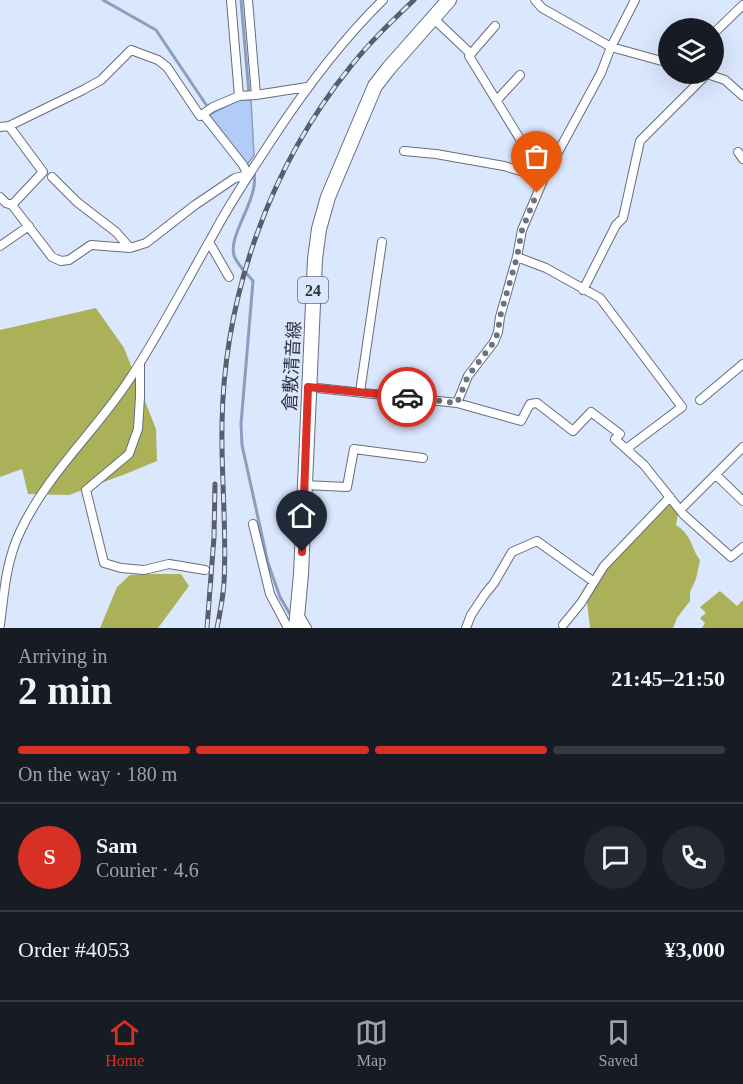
<!DOCTYPE html>
<html lang="en">
<head>
<meta charset="utf-8">
<style>
	:root { --surface:#171b24; --page:#242831; --text:#f1f3f6; --muted:#9ea1a6; --line:#363941; --accent:#d93025 }
	body { margin:0; font-family:"Times New Roman","Noto Sans JP",serif; background:var(--page); color:var(--text); height:100vh; display:flex; flex-direction:column; font-size:22px; white-space:nowrap }
	* { box-sizing:border-box; margin:0 }
	p { font-size:20px; color:var(--muted) }
	.icon { flex:none; width:33px; height:33px; fill:none; stroke:currentColor; stroke-width:2; stroke-linecap:round; stroke-linejoin:round }
	.map { position:relative; height:628px; overflow:hidden }
	.sheet { display:flex; flex-direction:column; background:var(--surface); flex:1 }
	.sheet>* { flex:none }
	.fabs { position:absolute; left:658px; top:18px; display:grid; gap:12px }
	.fabs a { display:grid; place-items:center; width:66px; height:66px; border-radius:50%; background:var(--surface); box-shadow:0 6px 24px #0002; font-size:30px }
	.pin { position:absolute; display:grid; place-items:center; width:51px; height:51px; color:#fff; margin:-62px -26px; border-radius:50% 50% 50% 0; rotate:-45deg; box-shadow:0 0 6px #0007 }
	.pin .icon { rotate:45deg }
	.courier { position:absolute; display:grid; place-items:center; width:60px; height:60px; margin:-30px; border:4px solid #d93025; border-radius:50%; background:#fff; color:#222; box-shadow:0 2px 8px #0007 }
	.headline em { font-style:normal; font-weight:700 }
	.headline div { display:flex; flex-direction:column-reverse }
	.headline { display:flex; align-items:center; justify-content:space-between; height:102px; padding:0 18px }
	h1 { font-size:39px; font-weight:700; line-height:45px }
	.bar { display:grid; grid-template-columns:repeat(4,1fr); gap:9px 6px; align-content:center; height:72px; padding:0 18px }
	.bar i { height:8px; border-radius:4px; background:var(--line) }
	.bar .current { background:var(--accent) }
	.bar p { grid-column:span 4 }
	.line { display:flex; align-items:center; gap:15px; padding:0 18px; border-top:2px solid var(--line) }
	.line div { flex:1 }
	.round { display:grid; place-items:center; flex:none; width:63px; height:63px; border-radius:32px; background:var(--page) }
	.menu { display:flex; justify-content:space-around; align-items:center; height:84px; border-top:2px solid var(--line); background:var(--surface); font-size:16px; color:var(--muted) }
	.menu a { display:grid; justify-items:center; gap:3px }
	.menu .current { color:var(--accent) }
	.map>svg:first-child { display:block }
	.forest { fill:#abb158 }
	.water { fill:#b2cbf7; stroke:#8b9ebf; stroke-width:1.5 }
	.lines { fill:none; stroke-linecap:round; stroke-linejoin:round }
	.stream { stroke:#8b9ebf; stroke-width:3 }
	.street-casing { stroke:#636e81; stroke-width:10 }
	.primary-casing { stroke:#636e81; stroke-width:16 }
	.street { stroke:#fff; stroke-width:8 }
	.primary { stroke:#fff; stroke-width:14 }
	.rail-casing { stroke:#585e6a; stroke-width:5 }
	.rail { stroke:#dbe7fd; stroke-width:3; stroke-dasharray:9; stroke-linecap:butt }
	.done { stroke:#6b7380; stroke-width:6; stroke-dasharray:0 10.8 }
	.route { stroke:#d93025; stroke-width:8 }
	.labels { text-anchor:middle; dominant-baseline:central; stroke-width:4.5; stroke-linejoin:round; paint-order:stroke }
	.shield { fill:#dbe7fd; stroke:#636a76; stroke-width:1.5 }
	.shield-label { font-size:16px; font-weight:bold; fill:#2f343c }
	.street-label { font-size:18px; fill:#2f343c; stroke:#dbe7fd }
</style>
</head>
<body>
<div class="map">
<svg width="743" height="628" viewBox="0 0 743 628">
	<rect width="100%" height="100%" fill="#dbe7fd"/>
	<path class="forest" d="M96,308L124,348L156,429L157,461L128,473L69,495L28,494L22,469L0,477V330Z
		M670,504L678,514L676,525C692,535 690,546 700,560L696,579L690,592V601L677,618L673,628H590L587,602L608,566L665,505Z
		M147,574H181L189,586L158,628H100L117,587L130,575Z
		M720,591L737,606L743,600V628H702L705,623L700,618L706,613L700,607Z"/>
	<path class="water" d="M241,99L251,100L254,155L247,165L209,115Z"/>
	<g class="lines">
		<path class="stream" d="M103,0L156,30L209,109
			M241,0L249,94
			M254,172C260,200 225,237 235,258C239,266 247,274 253,281L241,424L242,445L268,563L280,597L291,616"/>
		<defs>
			<path id="street" d="M231,0L239,96
				M248,0L256,95
				M535,0L542,8L611,47L669,63
				M433,18L471,54
				M495,26L469,56L544,178
				M714,33L743,5
				M707,74L725,80L743,96
				M497,100L520,75
				M203,114L243,165L248,175
				M9,126L43,172L12,205
				M0,127L9,126L83,90L101,80L131,50L158,60L167,67L200,116L213,107L239,96L256,95L307,87
				M404,151L436,154L504,166L544,178
				M738,152L743,159
				M52,177L77,202L116,232L130,248
				M0,197L6,203L12,205L52,257L61,261L69,260L91,245L130,248L146,243L195,205L235,178L248,175
				M209,242L229,277
				M0,246L29,226
				M517,257L546,268L600,298L682,407L626,449
				M583,290L616,225L623,218L640,141L703,78L705,74
				M140,364V397L138,429L129,454L86,490L104,563L121,568L144,570L169,564L205,570
				M308,387L457,403L521,421L530,404L537,403L573,431L591,412L620,434L615,439L644,465L684,515L731,557L743,547
				M360,392L382,242
				M700,400L743,364
				M457,403L468,376L494,342L498,332L500,317L517,257L522,230L544,178L601,73L611,47L635,0
				M716,475L743,501
				M304,485L347,487L354,449L423,458
				M680,510L743,447
				M253,524L270,594L288,628
				M298,613L307,628
				M0,625C4,593 6,561 20,532C46,475 97,430 131,377C161,331 186,282 213,235C231,201 252,170 273,138C306,88 340,42 383,0
				M563,625L581,603L594,582
				M466,628L471,615L485,594L494,583L512,552L537,541L594,582L604,566L670,497"/>
			<path id="primary" d="M296,628L301,574L315,259L319,229L328,197L375,86L389,68L449,0"/>
		</defs>
		<use href="#street" class="street-casing"/>
		<use href="#primary" class="primary-casing"/>
		<use href="#street" class="street"/>
		<use href="#primary" class="primary"/>
		<defs>
			<path id="rail" d="M207,628L214,537L215,484
				M217,628C220,613 223,598 224,583C227,530 221,477 222,424C224,295 270,166 351,66C370,42 392,21 414,0"/>
		</defs>
		<use href="#rail" class="rail-casing"/>
		<use href="#rail" class="rail"/>
	</g>
	<g class="lines">
		<path class="done" d="M407,397L457,403L468,376L494,342L498,332L500,317L517,257L522,230L537,193"/>
		<path class="route" d="M302,552L308,387L407,397"/>
	</g>
	<g class="labels">
		<rect class="shield" x="298" y="277" width="30" height="26" rx="4.5"/>
		<g class="shield-label">
			<text x="313" y="290">24</text>
		</g>
		<g class="street-label">
			<text transform="translate(292 366) rotate(-87)">倉敷清音線</text>
		</g>
	</g>
</svg>
<div class="fabs">
<a><svg class="icon" aria-label="layers" viewBox="0 0 24 24"><path d="M12 4l9 5-9 5-9-5zM3 14l9 5 9-5"/></svg></a>
</div>
<div class="pin" style="left:537px;top:193px;background:#ea580c"><svg class="icon" aria-label="bag" viewBox="0 0 24 24"><path d="M5 8h14l-1 12H6zM9 8a3 3 0 0 1 6 0"/></svg></div>
<div class="pin" style="left:302px;top:552px;background:#1f2937"><svg class="icon" aria-label="home" viewBox="0 0 24 24"><path d="M3 11l9-7 9 7M6 9v11h12V9"/></svg></div>
<div class="courier" style="left:407px;top:397px"><svg class="icon" aria-label="car" viewBox="0 0 24 24"><path d="M5 17H2v-5l4-1 3-4h7l3 4 3 1v5h-3M9 17h6M6 11h13"/><circle cx="7" cy="17" r="2"/><circle cx="17" cy="17" r="2"/></svg></div>
</div>
<section class="sheet">
<div class="headline"><div><h1>2 min</h1><p>Arriving in</p></div><em>21:45–21:50</em></div>
<div class="bar"><i class="current"></i><i class="current"></i><i class="current"></i><i></i><p>On the way · 180 m</p></div>
<div class="line" style="height:108px"><b class="round" style="background:var(--accent);color:#fff">S</b><div><b>Sam</b><p>Courier · 4.6</p></div><a class="round"><svg class="icon" aria-label="chat" viewBox="0 0 24 24"><path d="M4 5h16v11H9l-5 4z"/></svg></a><a class="round"><svg class="icon" aria-label="phone" viewBox="0 0 24 24"><path d="M5 4h4l2 5-3 2q2 4 5 5l2-3 5 2v4C11 20 4 13 5 4z"/></svg></a></div>
<div class="line" style="height:78px"><div>Order #4053</div><b>¥3,000</b></div>
</section>
<nav class="menu">
<a class="current"><svg class="icon" aria-label="home" viewBox="0 0 24 24"><path d="M3 11l9-7 9 7M6 9v11h12V9"/></svg>Home</a>
<a><svg class="icon" aria-label="map" viewBox="0 0 24 24"><path d="M3 6l6-2 6 2 6-2v14l-6 2-6-2-6 2zM9 4v14M15 6v14"/></svg>Map</a>
<a><svg class="icon" aria-label="saved" viewBox="0 0 24 24"><path d="M7 4h10v16l-5-4-5 4z"/></svg>Saved</a>
</nav>
</body>
</html>
